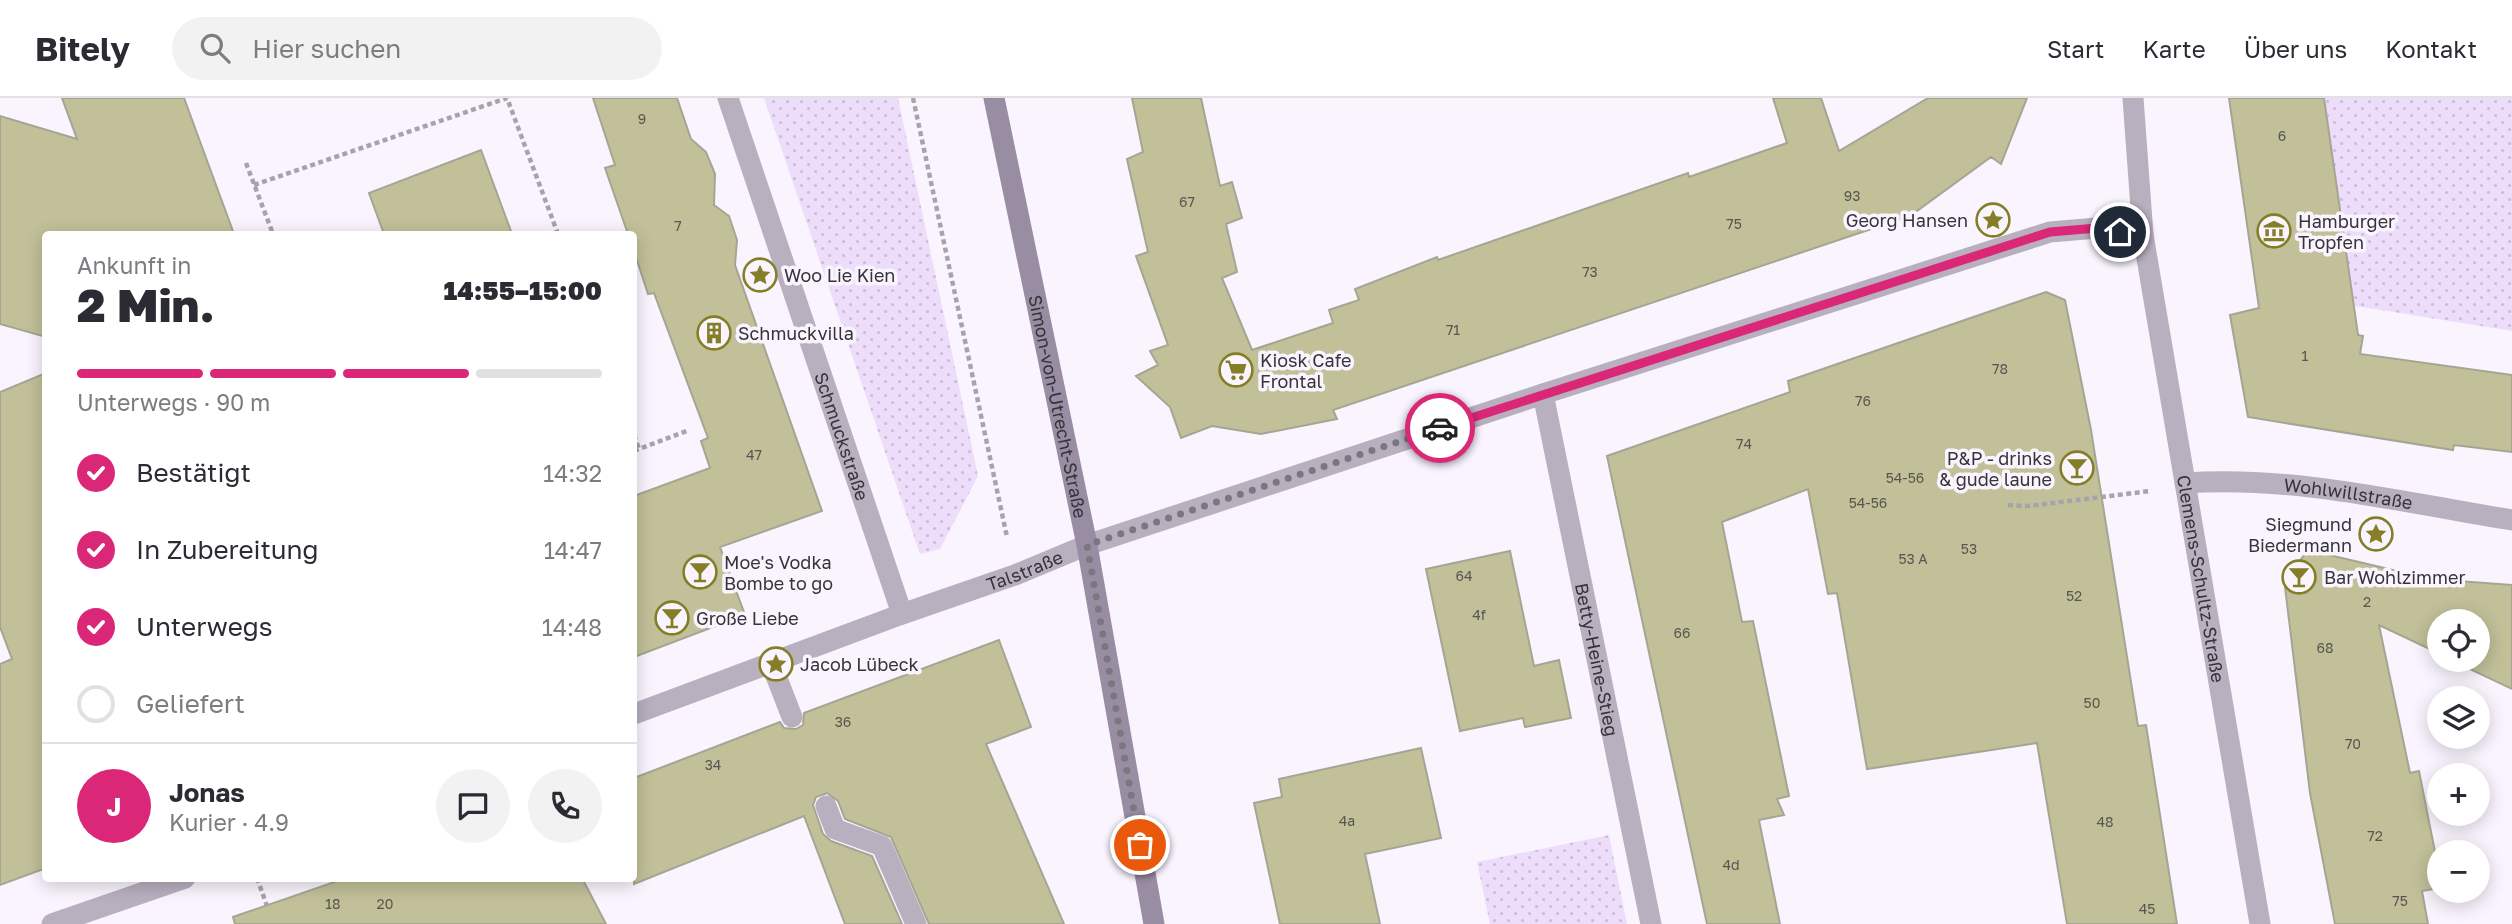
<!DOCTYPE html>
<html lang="de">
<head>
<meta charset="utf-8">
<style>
	:root { --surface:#fff; --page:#f2f2f3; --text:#2b2b33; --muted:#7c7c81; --line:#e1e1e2; --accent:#db2777 }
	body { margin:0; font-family:"Golos Text",sans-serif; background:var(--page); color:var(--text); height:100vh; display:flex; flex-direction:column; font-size:26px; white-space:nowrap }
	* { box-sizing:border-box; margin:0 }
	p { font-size:23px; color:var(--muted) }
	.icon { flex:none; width:38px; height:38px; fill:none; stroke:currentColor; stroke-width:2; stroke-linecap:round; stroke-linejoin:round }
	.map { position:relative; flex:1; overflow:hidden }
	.side { position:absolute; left:42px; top:133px; width:595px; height:651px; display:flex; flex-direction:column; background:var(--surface); border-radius:7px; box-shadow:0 4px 18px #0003 }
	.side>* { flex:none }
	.fabs { position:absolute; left:2427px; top:511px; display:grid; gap:14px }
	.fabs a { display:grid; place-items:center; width:63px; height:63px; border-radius:50%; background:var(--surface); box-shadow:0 4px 18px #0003; font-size:35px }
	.pin { position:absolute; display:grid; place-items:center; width:60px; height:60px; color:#fff; margin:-30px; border:4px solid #fff; border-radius:50%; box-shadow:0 2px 7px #0007 }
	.courier { position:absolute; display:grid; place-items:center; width:70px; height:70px; margin:-35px; border:5px solid #db2777; border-radius:50%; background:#fff; color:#222; box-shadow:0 2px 9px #0007 }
	.head em { font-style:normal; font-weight:800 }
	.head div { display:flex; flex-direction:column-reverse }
	.head { display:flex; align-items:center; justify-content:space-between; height:119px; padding:0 35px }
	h1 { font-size:46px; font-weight:800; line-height:52px }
	.bar { display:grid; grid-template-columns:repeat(4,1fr); gap:10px 7px; align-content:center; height:84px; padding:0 35px }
	.bar i { height:9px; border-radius:5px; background:var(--line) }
	.bar .selected { background:var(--accent) }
	.bar p { grid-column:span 4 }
	.line { display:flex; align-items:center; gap:18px; padding:0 35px; border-top:2px solid var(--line) }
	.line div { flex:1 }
	.round { display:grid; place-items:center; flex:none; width:74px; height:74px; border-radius:37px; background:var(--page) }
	ol { padding:0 35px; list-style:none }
	li { display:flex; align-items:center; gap:21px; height:77px }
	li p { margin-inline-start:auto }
	li .icon { padding:7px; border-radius:50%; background:var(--accent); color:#fff; stroke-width:4 }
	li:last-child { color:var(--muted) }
	li i { width:38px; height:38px; border:4px solid var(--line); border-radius:50% }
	header { display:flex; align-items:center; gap:42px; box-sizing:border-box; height:98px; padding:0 35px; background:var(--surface); border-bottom:2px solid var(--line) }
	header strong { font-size:33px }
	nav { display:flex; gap:38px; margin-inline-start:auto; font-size:24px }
	.search { width:490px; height:63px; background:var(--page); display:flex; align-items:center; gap:18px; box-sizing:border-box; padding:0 24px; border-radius:38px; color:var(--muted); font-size:26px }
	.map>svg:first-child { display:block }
	.grass { fill:url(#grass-dots) }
	.building { fill:#c2c099; stroke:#a5a593; stroke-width:2 }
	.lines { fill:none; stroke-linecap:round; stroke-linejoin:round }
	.path { stroke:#a7a3ac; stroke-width:4.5; stroke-dasharray:5 3.5; stroke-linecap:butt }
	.service { stroke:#b8afbf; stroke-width:21 }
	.minor { stroke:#b8afbf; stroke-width:21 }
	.secondary { stroke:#998da3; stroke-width:21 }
	.done { stroke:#7a777e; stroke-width:7; stroke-dasharray:0 12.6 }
	.route { stroke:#db2777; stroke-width:9 }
	.labels { text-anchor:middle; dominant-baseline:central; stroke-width:7; stroke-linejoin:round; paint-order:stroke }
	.number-label { font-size:14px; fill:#595651 }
	.poi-label { font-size:18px; fill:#363339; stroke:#f9f4fe; text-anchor:start }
	.street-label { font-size:18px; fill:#363339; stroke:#f9f4fe }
</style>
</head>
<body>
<header>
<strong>Bitely</strong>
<div class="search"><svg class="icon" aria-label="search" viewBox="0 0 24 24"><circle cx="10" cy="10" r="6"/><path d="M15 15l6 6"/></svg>Hier suchen</div>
<nav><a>Start</a><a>Karte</a><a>Über uns</a><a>Kontakt</a></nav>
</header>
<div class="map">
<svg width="2512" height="826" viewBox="0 0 2512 826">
	<defs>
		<pattern id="grass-dots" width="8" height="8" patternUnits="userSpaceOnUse" patternTransform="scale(1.75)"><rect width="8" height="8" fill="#edddfa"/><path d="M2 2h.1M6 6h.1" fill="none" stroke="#ccbed7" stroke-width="1.8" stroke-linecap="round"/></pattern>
	</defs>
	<rect width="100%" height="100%" fill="#f9f4fe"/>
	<path class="grass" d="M764,0H898L978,378L940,451L920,456Z
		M2325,0H2512V233L2343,206L2348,171Z
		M1609,737L1627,826H1490L1477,764Z"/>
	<path class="building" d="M62,0H184L234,136H46V239L0,226V18L77,41Z
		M593,0H677L691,41L706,54L715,76L714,107L729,118L737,142L735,167L822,413L720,449L745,517L634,559V398L710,370L701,343L708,340L654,195L648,196L634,153V136H628L605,70L615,67Z
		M1132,0H1201L1220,88L1232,84L1242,120L1226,126L1237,174L1222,180L1252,252L1333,225L1329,212L1359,202L1355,191L1437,159L1438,162L1688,75L1689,79L1787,45L1773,0H1821L1839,53L1928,0H2027L2001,66L1991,59L1910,118L1333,312L1337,321L1261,336L1212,328L1181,340L1170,309L1136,278L1158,267L1150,253L1168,247L1136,158L1148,154L1127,61L1143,54Z
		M2229,0H2324L2358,237L2363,238L2360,256L2512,277V354L2454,347L2453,352L2248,319L2230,217L2259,210Z
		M481,52L512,136H384L369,95Z
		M2046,194L2065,202L2091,332L2138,628L2146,627L2177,826H2067L2037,645L1867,671L1837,495L1828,496L1808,391L1722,424L1742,524L1753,523L1789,698L1777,701L1784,717L1759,722L1780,826H1707L1607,358L1790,294L1788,283Z
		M46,275V770L0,787V566L12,561L0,529V294Z
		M2308,452L2431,481L2512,487V591L2451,562H2478V523H2440V556L2379,527L2410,675L2419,673L2440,779V790L2422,793L2428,826H2335L2310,695L2285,489V482Z
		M1510,453L1534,568L1559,562L1571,620L1525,629L1523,620L1460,633L1426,471Z
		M999,542L1031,629L986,646L1064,826H929L891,739L845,721L838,703L827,695L816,699L813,707L823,736L831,743L872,758L902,826H845L804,718L634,786V680L780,624L784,630L796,631L803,627L804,615Z
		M1421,650L1441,740L1365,756L1380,826H1280L1254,705L1282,699L1279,681Z
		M346,780H582L606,826H235L233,819Z"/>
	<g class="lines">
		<path class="path" d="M913,0L1007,439
			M246,65L273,136
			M254,87L507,0L558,136
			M634,337L639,351
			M634,353L689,332
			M2008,407L2029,408L2150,393
			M257,780L267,808"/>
		<g class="service">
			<path id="s1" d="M1543,296L1651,826"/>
			<path d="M771,565L792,619"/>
			<path d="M826,708L835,731L882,748L916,826"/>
		</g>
		<g class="minor">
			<path id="s2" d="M728,0L902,516"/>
			<path id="s3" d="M2133,0L2143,137L2260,826"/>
			<path id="s4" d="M2185,385C2292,377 2406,405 2512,422"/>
			<path id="s5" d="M634,616L902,516L1015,477L1087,447L1543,296L2050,134L2097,130L2143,137"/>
			<path d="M52,826L185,780"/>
		</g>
		<path class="secondary" id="s6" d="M994,0L1087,447L1154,826"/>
	</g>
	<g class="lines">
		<path class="done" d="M1140,747L1087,447L1440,330"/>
		<path class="route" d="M1440,330L2050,134L2097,130L2120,134"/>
	</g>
	<defs>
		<symbol id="sight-ring" viewBox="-11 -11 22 22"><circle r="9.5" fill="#f9f4fe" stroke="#847e26" stroke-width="1.5"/><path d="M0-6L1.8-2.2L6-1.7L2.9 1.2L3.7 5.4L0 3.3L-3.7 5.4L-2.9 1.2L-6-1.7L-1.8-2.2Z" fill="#847e26"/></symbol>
		<symbol id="museum-ring" viewBox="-11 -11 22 22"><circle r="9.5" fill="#f9f4fe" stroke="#847e26" stroke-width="1.5"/><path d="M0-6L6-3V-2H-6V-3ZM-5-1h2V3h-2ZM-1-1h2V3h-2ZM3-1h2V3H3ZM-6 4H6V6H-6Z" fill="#847e26"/></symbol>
		<symbol id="building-ring" viewBox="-11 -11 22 22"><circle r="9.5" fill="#f9f4fe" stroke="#847e26" stroke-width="1.5"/><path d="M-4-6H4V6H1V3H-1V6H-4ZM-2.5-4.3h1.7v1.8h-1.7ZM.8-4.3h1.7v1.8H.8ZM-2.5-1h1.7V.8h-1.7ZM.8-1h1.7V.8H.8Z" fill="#847e26"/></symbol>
		<symbol id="supermarket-ring" viewBox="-11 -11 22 22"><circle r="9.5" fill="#f9f4fe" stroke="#847e26" stroke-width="1.5"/><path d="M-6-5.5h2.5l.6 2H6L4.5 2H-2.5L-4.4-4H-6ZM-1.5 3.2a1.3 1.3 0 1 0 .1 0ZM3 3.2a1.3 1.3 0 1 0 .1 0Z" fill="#847e26"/></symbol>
		<symbol id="bar-ring" viewBox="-11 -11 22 22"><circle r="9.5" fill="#f9f4fe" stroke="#847e26" stroke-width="1.5"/><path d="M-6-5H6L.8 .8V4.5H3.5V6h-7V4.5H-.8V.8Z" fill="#847e26"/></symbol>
	</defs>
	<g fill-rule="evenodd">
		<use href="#sight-ring" x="1974" y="103" width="38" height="38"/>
		<use href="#museum-ring" x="2255" y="114" width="38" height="38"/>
		<use href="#sight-ring" x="741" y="158" width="38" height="38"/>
		<use href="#building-ring" x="695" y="216" width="38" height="38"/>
		<use href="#supermarket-ring" x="1217" y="253" width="38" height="38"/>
		<use href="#bar-ring" x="2058" y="351" width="38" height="38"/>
		<use href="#sight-ring" x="2357" y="417" width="38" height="38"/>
		<use href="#bar-ring" x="681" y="455" width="38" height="38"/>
		<use href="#bar-ring" x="2280" y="460" width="38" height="38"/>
		<use href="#bar-ring" x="653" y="501" width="38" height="38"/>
		<use href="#sight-ring" x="757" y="547" width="38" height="38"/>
	</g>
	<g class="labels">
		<g class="number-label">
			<text x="642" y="20">9</text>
			<text x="2282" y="37">6</text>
			<text x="1852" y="97">93</text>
			<text x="1187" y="103">67</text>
			<text x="1734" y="125">75</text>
			<text x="678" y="127">7</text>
			<text x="1590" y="173">73</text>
			<text x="1453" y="231">71</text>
			<text x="2305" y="257">1</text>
			<text x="2000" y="270">78</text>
			<text x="1863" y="302">76</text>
			<text x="1744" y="345">74</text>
			<text x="754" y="356">47</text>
			<text x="1905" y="379">54-56</text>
			<text x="1868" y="404">54-56</text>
			<text x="1969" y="450">53</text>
			<text x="1913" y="460">53 A</text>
			<text x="1464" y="477">64</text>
			<text x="2074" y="497">52</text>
			<text x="2367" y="503">2</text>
			<text x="1479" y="516">4f</text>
			<text x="1682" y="534">66</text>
			<text x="2325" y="549">68</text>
			<text x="2092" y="604">50</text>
			<text x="843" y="623">36</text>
			<text x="2353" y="645">70</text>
			<text x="713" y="666">34</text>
			<text x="1347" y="722">4a</text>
			<text x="2105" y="723">48</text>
			<text x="2375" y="737">72</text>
			<text x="1731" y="766">4d</text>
			<text x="2400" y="802">75</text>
			<text x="333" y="805">18</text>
			<text x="385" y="805">20</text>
			<text x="2147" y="810">45</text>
		</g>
		<g class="poi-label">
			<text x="1968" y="122" text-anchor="end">Georg Hansen</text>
			<text x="2298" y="123">Hamburger<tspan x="2298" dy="21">Tropfen</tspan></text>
			<text x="784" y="177">Woo Lie Kien</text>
			<text x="738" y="235">Schmuckvilla</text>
			<text x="1260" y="262">Kiosk Cafe<tspan x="1260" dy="21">Frontal</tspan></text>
			<text x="2052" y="360" text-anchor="end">P&amp;P - drinks<tspan x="2052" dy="21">&amp; gude laune</tspan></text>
			<text x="2352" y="426" text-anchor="end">Siegmund<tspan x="2352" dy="21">Biedermann</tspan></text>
			<text x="724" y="464">Moe's Vodka<tspan x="724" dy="21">Bombe to go</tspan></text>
			<text x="2324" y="479">Bar Wohlzimmer</text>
			<text x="696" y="520">Große Liebe</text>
			<text x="800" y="566">Jacob Lübeck</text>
		</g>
		<g class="street-label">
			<text stroke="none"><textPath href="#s6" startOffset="315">Simon-von-Utrecht-Straße</textPath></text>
			<text stroke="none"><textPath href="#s2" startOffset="357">Schmuckstraße</textPath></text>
			<text stroke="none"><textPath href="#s4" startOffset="164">Wohlwillstraße</textPath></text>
			<text stroke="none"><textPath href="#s5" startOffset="416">Talstraße</textPath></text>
			<text stroke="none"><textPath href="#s3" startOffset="486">Clemens-Schultz-Straße</textPath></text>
			<text stroke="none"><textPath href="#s1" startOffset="271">Betty-Heine-Stieg</textPath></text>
		</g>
	</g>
</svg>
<div class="fabs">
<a><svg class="icon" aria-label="locate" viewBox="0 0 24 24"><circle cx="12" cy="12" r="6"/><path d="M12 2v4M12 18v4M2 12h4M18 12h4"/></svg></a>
<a><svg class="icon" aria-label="layers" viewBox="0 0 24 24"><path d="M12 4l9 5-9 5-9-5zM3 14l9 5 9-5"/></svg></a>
<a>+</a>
<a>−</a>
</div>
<div class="pin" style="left:1140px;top:747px;background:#ea580c"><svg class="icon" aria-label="bag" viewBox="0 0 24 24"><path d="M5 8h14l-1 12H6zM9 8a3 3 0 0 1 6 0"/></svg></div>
<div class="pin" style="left:2120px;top:134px;background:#1f2937"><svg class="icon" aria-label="home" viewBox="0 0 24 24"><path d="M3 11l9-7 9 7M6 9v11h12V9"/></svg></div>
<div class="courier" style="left:1440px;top:330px"><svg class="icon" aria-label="car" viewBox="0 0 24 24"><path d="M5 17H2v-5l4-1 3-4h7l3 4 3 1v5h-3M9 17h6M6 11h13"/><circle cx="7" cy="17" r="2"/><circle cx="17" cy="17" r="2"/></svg></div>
<section class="side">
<div class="head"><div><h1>2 Min.</h1><p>Ankunft in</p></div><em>14:55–15:00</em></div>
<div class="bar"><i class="selected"></i><i class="selected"></i><i class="selected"></i><i></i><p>Unterwegs · 90 m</p></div>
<ol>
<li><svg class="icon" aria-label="check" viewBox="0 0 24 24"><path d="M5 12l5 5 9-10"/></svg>Bestätigt<p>14:32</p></li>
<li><svg class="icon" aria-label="check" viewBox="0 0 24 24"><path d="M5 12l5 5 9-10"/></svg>In Zubereitung<p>14:47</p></li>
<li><svg class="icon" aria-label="check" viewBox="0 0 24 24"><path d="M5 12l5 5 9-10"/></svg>Unterwegs<p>14:48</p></li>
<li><i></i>Geliefert</li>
</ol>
<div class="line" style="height:126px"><b class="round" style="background:var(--accent);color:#fff">J</b><div><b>Jonas</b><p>Kurier · 4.9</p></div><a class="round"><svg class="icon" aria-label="chat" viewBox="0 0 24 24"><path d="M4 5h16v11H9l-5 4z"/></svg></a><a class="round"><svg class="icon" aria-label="phone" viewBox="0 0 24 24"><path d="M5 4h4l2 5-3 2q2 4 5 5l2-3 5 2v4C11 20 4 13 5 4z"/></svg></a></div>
</section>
</div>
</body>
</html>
